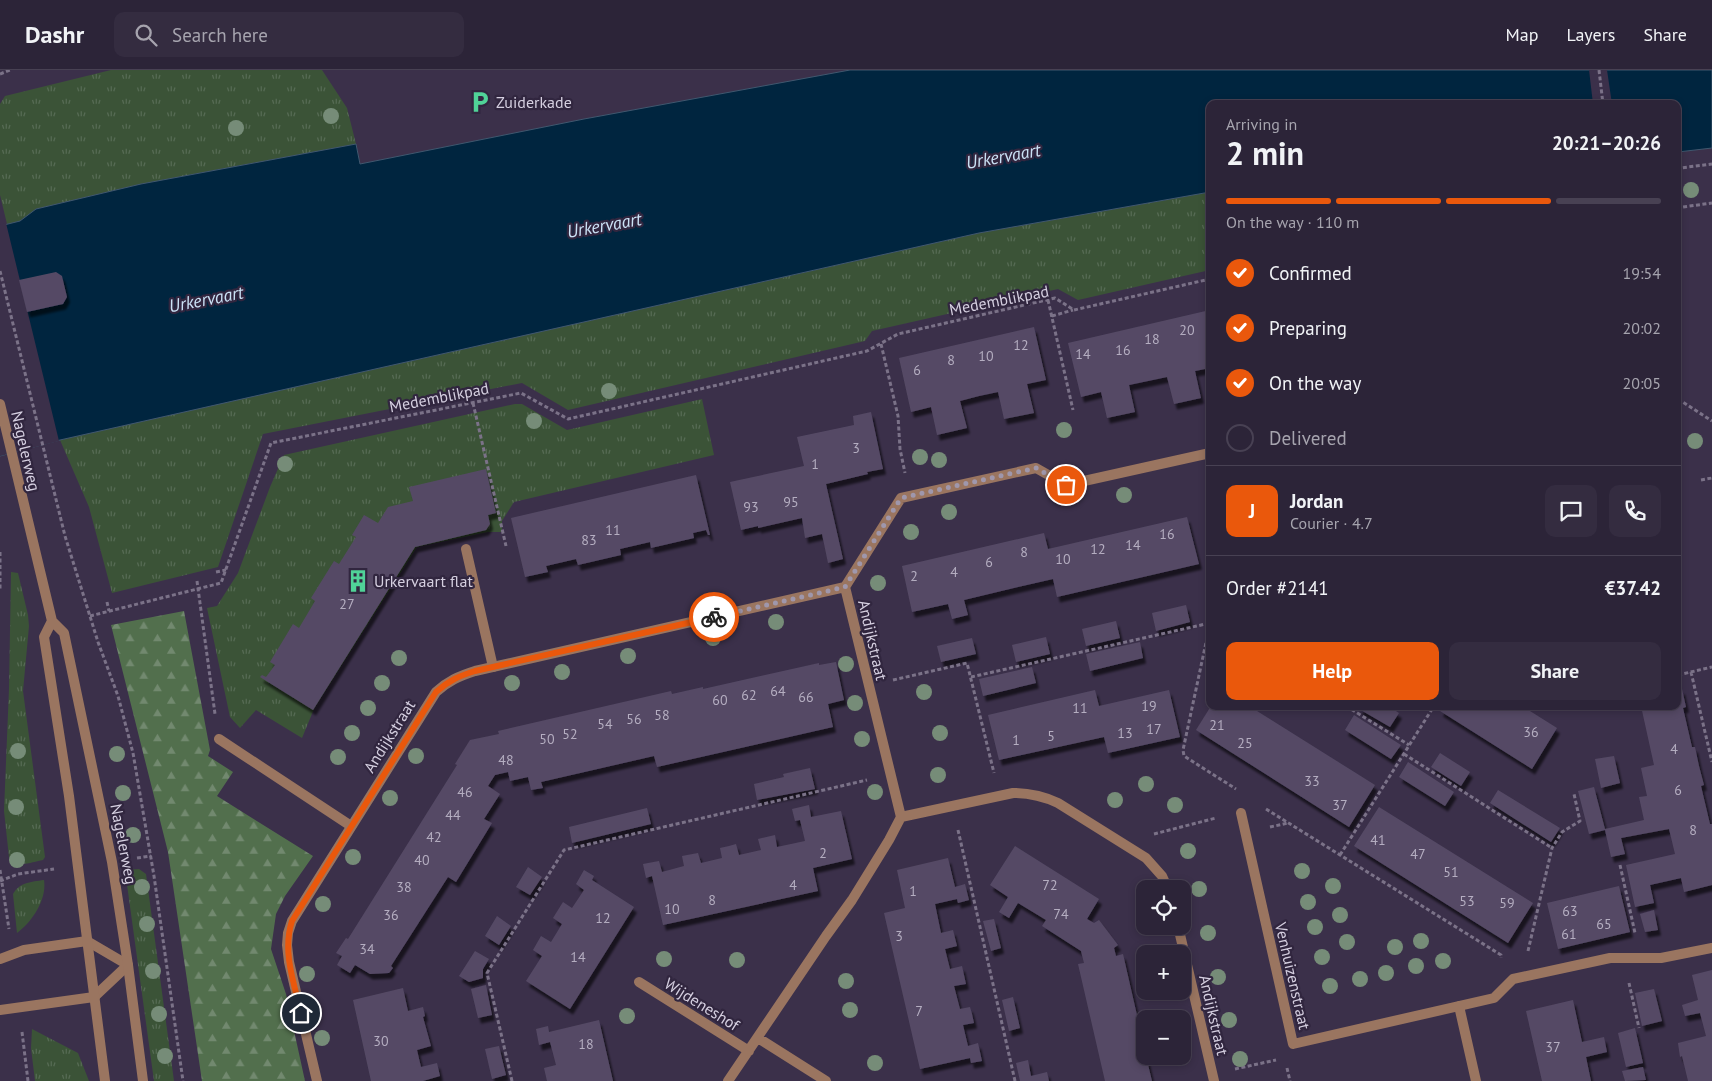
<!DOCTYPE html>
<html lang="en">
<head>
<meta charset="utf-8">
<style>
	:root { --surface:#2c2438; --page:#342c40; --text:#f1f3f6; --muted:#a6a4ae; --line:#484153; --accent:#ea580c }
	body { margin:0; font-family:"PT Sans",sans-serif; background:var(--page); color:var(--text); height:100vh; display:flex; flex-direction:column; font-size:19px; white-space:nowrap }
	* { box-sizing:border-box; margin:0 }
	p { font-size:16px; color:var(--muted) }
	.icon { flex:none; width:28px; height:28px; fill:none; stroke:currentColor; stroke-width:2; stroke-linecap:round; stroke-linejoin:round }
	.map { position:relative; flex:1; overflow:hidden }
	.drawer { position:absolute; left:1206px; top:30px; width:475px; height:610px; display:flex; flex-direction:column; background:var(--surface); border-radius:10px; box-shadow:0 2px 8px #0003,0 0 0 1px var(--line) }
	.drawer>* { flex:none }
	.buttons { position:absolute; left:1136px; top:810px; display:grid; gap:10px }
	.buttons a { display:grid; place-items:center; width:55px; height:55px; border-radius:10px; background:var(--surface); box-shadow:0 2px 8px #0003,0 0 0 1px var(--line); font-size:25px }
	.pin { position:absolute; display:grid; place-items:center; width:42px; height:42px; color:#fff; margin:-21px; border:2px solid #fff; border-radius:50%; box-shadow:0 1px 5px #0007 }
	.courier { position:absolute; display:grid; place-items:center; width:50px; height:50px; margin:-25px; border:4px solid #ea580c; border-radius:50%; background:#fff; color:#222; box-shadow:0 1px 6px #0007 }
	.head em { font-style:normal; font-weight:800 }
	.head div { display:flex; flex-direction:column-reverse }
	.head { display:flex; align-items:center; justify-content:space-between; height:85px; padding:0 20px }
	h1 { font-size:32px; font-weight:800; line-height:38px }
	.bar { display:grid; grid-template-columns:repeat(4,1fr); gap:8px 5px; align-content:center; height:60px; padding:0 20px }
	.bar i { height:6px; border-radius:4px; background:var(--line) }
	.bar .active { background:var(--accent) }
	.bar p { grid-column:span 4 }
	.line { display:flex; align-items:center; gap:12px; padding:0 20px; border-top:1px solid var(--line) }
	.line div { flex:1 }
	.round { display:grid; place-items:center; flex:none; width:52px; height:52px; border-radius:10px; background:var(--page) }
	ol { padding:0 20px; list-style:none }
	li { display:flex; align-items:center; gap:15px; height:55px }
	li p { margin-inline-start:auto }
	li .icon { padding:5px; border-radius:50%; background:var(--accent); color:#fff; stroke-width:4 }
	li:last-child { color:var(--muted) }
	li i { width:28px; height:28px; border:2px solid var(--line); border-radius:50% }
	.action { display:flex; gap:10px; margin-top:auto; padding:10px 20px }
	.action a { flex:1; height:58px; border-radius:10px; background:var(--accent); color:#fff; font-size:20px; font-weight:800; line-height:58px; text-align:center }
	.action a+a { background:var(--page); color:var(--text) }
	header { display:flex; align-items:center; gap:30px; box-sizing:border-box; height:70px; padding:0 25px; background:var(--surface); border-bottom:1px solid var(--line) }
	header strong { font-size:24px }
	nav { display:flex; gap:28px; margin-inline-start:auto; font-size:18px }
	.search { width:350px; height:45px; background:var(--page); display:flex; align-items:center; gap:12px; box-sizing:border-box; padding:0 18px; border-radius:10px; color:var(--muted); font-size:19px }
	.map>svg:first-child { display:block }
	.grass { fill:url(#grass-tufts) }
	.forest { fill:url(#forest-firs) }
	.water { fill:#00253f; stroke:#40586f }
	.pier { fill:#3b304a }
	.building { fill:#554a65; filter:url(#shadow) }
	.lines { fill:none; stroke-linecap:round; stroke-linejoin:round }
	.path { stroke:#7b7288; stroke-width:3; stroke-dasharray:4 2.5; stroke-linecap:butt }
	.service { stroke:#9a7560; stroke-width:10 }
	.minor { stroke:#9a7560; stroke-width:10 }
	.tertiary { stroke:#9a7560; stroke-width:10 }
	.tree { fill:#768c78 }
	.done { stroke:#9f97ac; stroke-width:5; stroke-dasharray:0 9 }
	.route { stroke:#ea580c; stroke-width:6 }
	.labels { text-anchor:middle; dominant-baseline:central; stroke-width:4.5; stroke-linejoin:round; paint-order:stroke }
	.number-label { font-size:14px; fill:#b5aec1 }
	.poi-label { font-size:16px; fill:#d5cfe0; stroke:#31263f; text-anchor:start }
	.street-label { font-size:16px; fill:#d5cfe0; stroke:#31263f }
	.water-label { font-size:18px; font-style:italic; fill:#cbe2f6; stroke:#31263f }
</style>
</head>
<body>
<header>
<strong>Dashr</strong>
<div class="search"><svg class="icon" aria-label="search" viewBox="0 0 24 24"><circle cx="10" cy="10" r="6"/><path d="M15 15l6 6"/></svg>Search here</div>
<nav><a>Map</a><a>Layers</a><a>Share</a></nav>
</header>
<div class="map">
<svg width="1712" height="1011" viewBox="0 0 1712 1011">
	<defs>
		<pattern id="grass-tufts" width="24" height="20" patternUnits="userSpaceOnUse" patternTransform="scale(1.25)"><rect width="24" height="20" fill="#3b5337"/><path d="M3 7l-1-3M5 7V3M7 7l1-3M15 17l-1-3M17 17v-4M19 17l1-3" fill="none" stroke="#566b54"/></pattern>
		<pattern id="forest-firs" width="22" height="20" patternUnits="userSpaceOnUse" patternTransform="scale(1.25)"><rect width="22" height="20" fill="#526f4d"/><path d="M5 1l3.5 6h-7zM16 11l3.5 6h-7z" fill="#72896f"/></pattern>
		<filter id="shadow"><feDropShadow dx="3" dy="5.5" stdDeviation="1" flood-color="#0009"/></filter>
	</defs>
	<rect width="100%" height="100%" fill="#3b304a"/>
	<path class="grass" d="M111,0H322L347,38L356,74L141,114L36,139L20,151L7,154L0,125V34L5,26Z
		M1210,122V200L1078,230L1058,219L872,261L865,271L568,340L522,313L263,364L218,497L112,523L89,437L60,370L979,163Z
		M702,329L714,385L514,432L502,451V462H488L417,477L314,639L302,668L256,640L240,658L230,647L207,538L217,536L238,503L270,417L284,385L515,334H522L567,360Z
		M11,502L18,503L28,545L29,556L23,621L45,787L43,790C32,792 16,799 9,787L4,741L9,619Z
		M139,799L146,804L174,1011H154L125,800Z
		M44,810C47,830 32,852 17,863L13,824C20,812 31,812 44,810Z
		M32,959L78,983L89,1011H35L31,978Z"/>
	<path class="forest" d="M184,541L210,680L208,686L233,702L217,726L313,786L285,826L276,844L271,879L286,924L305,1011H202L168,782L111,555Z"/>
	<path class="water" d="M850,0H1712V78L1678,82V34H1210V122L979,163L60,370L0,386V156L20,151L36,139L141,114L356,74L360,94L584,49Z"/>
	<path class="pier" d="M1589,0H1607L1612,34H1593Z
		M6,153L59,371L0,386V155Z"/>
	<path class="building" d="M56,202L62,206L67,227L63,234L27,242L19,210Z
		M1210,240V298L1195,301L1201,328L1174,334L1167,307L1129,315L1135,342L1107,348L1101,322L1081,327L1068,273Z
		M1034,257L1046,310L1027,314L1034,343L1004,349L998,322L979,326L960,331L967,358L937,365L931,337L911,342L899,288Z
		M871,342L883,399L867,402L868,404L826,414L843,489L828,493L822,464L805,468L802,448L758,458V456L741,460L730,412L804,396L797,367L854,355L853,346Z
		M486,399L496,443L488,445L490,454L486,460L415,477L313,640L260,607L262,605L266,607L275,595L270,592L293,554L299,558L315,531L311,528L334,491L339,494L356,467L352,465L364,445L378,453L388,437L413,431L409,417Z
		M696,405L710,465H708L706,460L693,463L694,468L651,478L650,472L620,479L621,485L578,495L576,489L546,496L548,502L525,507L511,448Z
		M1187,447L1199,494L1057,527L1053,509L1018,517L964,530L968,545L952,549L948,534L912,542L902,496L1044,463L1048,479Z
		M1186,535L1190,552L1156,561L1152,543Z
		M1116,551L1120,568L1086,576L1082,559Z
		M1046,567L1050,584L1016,592L1012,575Z
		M972,568L976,584L941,592L937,576Z
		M1140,572L1143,588L1090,601L1086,584Z
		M836,592L844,630L828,634L833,657L657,697L654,686L541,712L543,718L531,720L528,707L510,711L508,702L495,705L488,716L500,724L484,749L492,753L456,812L448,807L391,896L393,898L389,903L370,904L355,895L350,903L337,895L342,886L336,883L346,868L348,869L457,695L455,694L470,670L499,664L498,661L671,621L672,624L703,617V619L819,593V595Z
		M1032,597L1036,613L983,626L979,609Z
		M1682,619L1686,637L1683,638L1692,677H1695L1699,696L1704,715L1701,716L1710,754H1712V815L1684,822L1681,808L1650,815L1654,833L1635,837L1626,795L1675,784L1669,759L1621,768L1625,784L1611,787L1605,760L1589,764L1578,721L1594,717L1605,759L1644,750L1639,727L1647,726L1641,698L1654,695L1641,636H1678V620Z
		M1095,620L1099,636L1169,620L1180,667L1108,683L1104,667L999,690L988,645Z
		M1211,636H1249L1375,715L1349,757L1196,660Z
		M1361,636H1388L1399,643L1390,657L1359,639Z
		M1443,636H1522L1557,658L1532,699L1440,641Z
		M1354,645L1401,675L1391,689L1345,660Z
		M1440,683L1470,702L1461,716L1431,697Z
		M1614,686L1620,713L1601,718L1595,689Z
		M1408,692L1454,722L1445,736L1399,707Z
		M810,698L815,719L757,730L754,714L784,707L783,704Z
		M1498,720L1560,758L1551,772L1490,733Z
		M809,735L811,747L841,741L852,789L813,798L818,821L663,855L652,806L646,808L643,794L659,791L662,802L684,796L682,786L698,783L701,793L722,788L720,778L729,776L736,774L739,785L761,780L758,769L775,765L777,777L805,771L800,750L795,751L792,739Z
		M1379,737L1533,833L1508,873L1354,776Z
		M647,738L651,754L572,773L569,757Z
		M1015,776L1099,829L1087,849L1094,853L1099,850L1118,875L1114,878L1116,886L1123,884L1145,980V986H1146L1152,1011H1105L1078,894L1084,893L1081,881L1042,856L1046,850L1018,833L1009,848L999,842L1008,827L990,815Z
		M948,788L955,817L965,814L969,830L958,833L957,829L935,834L941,863L953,860L957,876L945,879L950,899L962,896L966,914L954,916L960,939L970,937L972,944L974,953L963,955L968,976L978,973L982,991L971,993L970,988L920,999L884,843L905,838L897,800Z
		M528,797L542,807L530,825L516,817Z
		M584,800L594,806L592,810L634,837L570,939L526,911L542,886L533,880L541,866L551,872L562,854L553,848L563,832L572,838L584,820L576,814Z
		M1619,816L1630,862L1558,879L1547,833Z
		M1654,840L1658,860L1645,862L1640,844Z
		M497,846L511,856L499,875L485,866Z
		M994,849L1001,878L991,881L983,851Z
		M475,881L489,889L483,899V908L469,912L459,906Z
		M1712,900V1011H1688L1682,986L1680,987L1678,973L1706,966L1700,943L1685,946L1682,935L1698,930L1692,905Z
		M486,915L492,945L478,948L471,919Z
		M403,918L408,941L423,937L425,946L423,947L431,976L417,980L421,997L437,993L440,1006L423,1011H371L353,930Z
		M1654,919L1662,951L1642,956L1635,923Z
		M1013,927L1020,958L1009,961L1002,930Z
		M1573,930L1582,972L1604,967L1607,982L1586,987L1591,1011H1542L1526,941Z
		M599,950L613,1011H547L544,998L556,995L550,972L539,975L536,959L548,956L549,962Z
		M1635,958L1643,993L1626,997L1618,963Z
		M499,976L506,1005L492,1009L485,979Z
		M1028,990L1031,1006L1047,1002L1049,1011H1020L1016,993Z
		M1643,997L1646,1010L1625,1011L1622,1001Z"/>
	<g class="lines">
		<path class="path" d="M1599,0L1603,34
			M0,4L10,0
			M1678,101L1680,98L1712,94
			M1678,133L1683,137L1712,133
			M0,201L65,466L98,572L118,626L133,683L154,806L183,1011
			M1048,230L1073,340
			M1052,246L1073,240
			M881,274L898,346L900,379L905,403
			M1678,329L1712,351
			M473,333L506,476
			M1701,410L1712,408
			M0,482V520
			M216,502L226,500
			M197,511L215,644
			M107,532L109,541
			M90,546L221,513L271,373L521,323L568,349L867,281L898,264L1055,228L1074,240L1210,209
			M1210,554L1183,680L1184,686L1236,719
			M1691,602L1712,692
			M1678,605L1712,597
			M971,607L1210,553
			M893,610L967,593L994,703
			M1346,636L1409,675
			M1404,684L1552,778
			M1266,739L1501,885V888
			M1270,757L1288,753
			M958,760L1015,1011
			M1154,764L1216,748
			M1340,785L1434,636
			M137,788L151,786
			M1620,795L1635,863
			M0,800L9,859
			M0,811L18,804L54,799
			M1528,881L1552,778L1562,762L1580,751L1574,724
			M1629,913L1639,958
			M22,962L28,1011
			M1287,998L1290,1011
			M1235,999L1276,990
			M512,1011L487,903L564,780L867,710"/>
		<path class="service" d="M466,479L493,597
			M219,669L351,756"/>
		<path class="minor" d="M845,517L901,428L1036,398L1066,415L1210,383
			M1241,743L1293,974L1494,928L1513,909L1610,888H1661L1712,878
			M901,747L1013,723C1030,723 1043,726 1058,733L1146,788L1162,806L1168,819
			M1178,856L1214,1011
			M0,889L24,880L87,871L128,895L94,927L0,940
			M639,912L749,981
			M1459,936L1476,1011
			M758,968L826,1011
			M317,1011L289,892L287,875L288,863L292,851L436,622C448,611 459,606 475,601L845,517
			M728,1011L826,866L852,830L889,770L901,747L845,517"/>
		<path class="tertiary" d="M0,334L52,551L64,563L112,792L128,895L143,1011
			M52,551L44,567L69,726L105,1011"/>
	</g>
	<g class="tree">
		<circle cx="331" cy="46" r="8"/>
		<circle cx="236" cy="58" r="8"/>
		<circle cx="1691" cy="120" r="8"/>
		<circle cx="609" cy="321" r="8"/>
		<circle cx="534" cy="351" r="8"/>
		<circle cx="1064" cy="360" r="8"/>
		<circle cx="1695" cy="371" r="8"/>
		<circle cx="920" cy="387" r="8"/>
		<circle cx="939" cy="390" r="8"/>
		<circle cx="285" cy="394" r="8"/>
		<circle cx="1124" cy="425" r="8"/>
		<circle cx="949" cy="442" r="8"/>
		<circle cx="911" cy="462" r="8"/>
		<circle cx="878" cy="513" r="8"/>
		<circle cx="776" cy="552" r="8"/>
		<circle cx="713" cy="568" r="8"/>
		<circle cx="628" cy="586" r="8"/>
		<circle cx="399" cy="588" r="8"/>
		<circle cx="846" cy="594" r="8"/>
		<circle cx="562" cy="602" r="8"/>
		<circle cx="382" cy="613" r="8"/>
		<circle cx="512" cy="613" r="8"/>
		<circle cx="924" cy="622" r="8"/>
		<circle cx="855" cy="633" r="8"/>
		<circle cx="368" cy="638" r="8"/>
		<circle cx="352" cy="663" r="8"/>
		<circle cx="940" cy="663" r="8"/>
		<circle cx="862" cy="669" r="8"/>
		<circle cx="18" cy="681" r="8"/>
		<circle cx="117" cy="684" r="8"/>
		<circle cx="416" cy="686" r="8"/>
		<circle cx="338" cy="687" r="8"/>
		<circle cx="938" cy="705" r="8"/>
		<circle cx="1146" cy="714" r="8"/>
		<circle cx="875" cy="722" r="8"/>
		<circle cx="123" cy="723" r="8"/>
		<circle cx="390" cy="728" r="8"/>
		<circle cx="1115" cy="730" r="8"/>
		<circle cx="1175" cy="735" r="8"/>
		<circle cx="16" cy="737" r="8"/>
		<circle cx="133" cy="765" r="8"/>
		<circle cx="1188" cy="781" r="8"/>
		<circle cx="353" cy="787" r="8"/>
		<circle cx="17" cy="790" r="8"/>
		<circle cx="1302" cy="801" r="8"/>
		<circle cx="1333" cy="816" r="8"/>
		<circle cx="142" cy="817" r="8"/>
		<circle cx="1199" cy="819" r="8"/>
		<circle cx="1308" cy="832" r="8"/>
		<circle cx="323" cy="834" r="8"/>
		<circle cx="1340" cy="845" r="8"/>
		<circle cx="147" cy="854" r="8"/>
		<circle cx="1315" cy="857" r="8"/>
		<circle cx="1208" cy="863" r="8"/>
		<circle cx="1421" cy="871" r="8"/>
		<circle cx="1347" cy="872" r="8"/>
		<circle cx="1395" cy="877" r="8"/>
		<circle cx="1322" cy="887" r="8"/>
		<circle cx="664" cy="889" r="8"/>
		<circle cx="737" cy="890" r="8"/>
		<circle cx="1443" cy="891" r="8"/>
		<circle cx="1416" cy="896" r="8"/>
		<circle cx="153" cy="901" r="8"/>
		<circle cx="1386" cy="903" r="8"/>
		<circle cx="307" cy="904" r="8"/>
		<circle cx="1218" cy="907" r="8"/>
		<circle cx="1360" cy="909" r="8"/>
		<circle cx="846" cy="911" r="8"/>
		<circle cx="1330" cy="916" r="8"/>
		<circle cx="850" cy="940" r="8"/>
		<circle cx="159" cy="944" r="8"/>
		<circle cx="627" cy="946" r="8"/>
		<circle cx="1229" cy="950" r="8"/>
		<circle cx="322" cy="968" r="8"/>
		<circle cx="165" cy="986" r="8"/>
		<circle cx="1240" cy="989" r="8"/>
		<circle cx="875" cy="993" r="8"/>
	</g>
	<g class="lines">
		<path class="done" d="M714,547L845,517L901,428L1036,398L1066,415"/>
		<path class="route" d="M301,943C294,913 282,881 292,851L436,622C448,611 459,606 475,601L714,547"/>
	</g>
	<defs>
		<symbol id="parking-bare" viewBox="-9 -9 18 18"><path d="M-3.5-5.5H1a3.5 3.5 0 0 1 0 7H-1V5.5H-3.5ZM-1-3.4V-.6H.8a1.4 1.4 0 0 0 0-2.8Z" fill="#50d398" stroke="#31263f" stroke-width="2.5" paint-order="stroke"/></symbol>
		<symbol id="building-bare" viewBox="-9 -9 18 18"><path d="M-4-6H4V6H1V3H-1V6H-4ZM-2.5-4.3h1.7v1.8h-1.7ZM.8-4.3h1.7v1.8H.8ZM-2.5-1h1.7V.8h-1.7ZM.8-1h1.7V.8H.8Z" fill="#50d398" stroke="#31263f" stroke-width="2.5" paint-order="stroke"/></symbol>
	</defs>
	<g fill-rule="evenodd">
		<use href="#parking-bare" x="464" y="16" width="32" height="32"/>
		<use href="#building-bare" x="342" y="495" width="32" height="32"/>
	</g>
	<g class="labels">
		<g class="number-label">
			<text x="1187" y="260">20</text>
			<text x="1152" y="269">18</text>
			<text x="1021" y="275">12</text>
			<text x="1123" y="280">16</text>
			<text x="1083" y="284">14</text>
			<text x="986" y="286">10</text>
			<text x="951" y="290">8</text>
			<text x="917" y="300">6</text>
			<text x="856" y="378">3</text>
			<text x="815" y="394">1</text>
			<text x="791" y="432">95</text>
			<text x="751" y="437">93</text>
			<text x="613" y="460">11</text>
			<text x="1167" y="464">16</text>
			<text x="589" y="470">83</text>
			<text x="1133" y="475">14</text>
			<text x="1098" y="479">12</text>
			<text x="1024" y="482">8</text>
			<text x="1063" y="489">10</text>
			<text x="989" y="492">6</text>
			<text x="954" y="502">4</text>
			<text x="914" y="506">2</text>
			<text x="347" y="534">27</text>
			<text x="778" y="621">64</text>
			<text x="749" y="625">62</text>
			<text x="806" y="627">66</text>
			<text x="720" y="630">60</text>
			<text x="1149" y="636">19</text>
			<text x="1080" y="638">11</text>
			<text x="662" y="645">58</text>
			<text x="634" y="649">56</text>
			<text x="605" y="654">54</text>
			<text x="1217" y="655">21</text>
			<text x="1154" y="659">17</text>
			<text x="1531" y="662">36</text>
			<text x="1125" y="663">13</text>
			<text x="570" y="664">52</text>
			<text x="1051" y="666">5</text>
			<text x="547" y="669">50</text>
			<text x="1016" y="670">1</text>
			<text x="1245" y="673">25</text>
			<text x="1674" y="679">4</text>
			<text x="506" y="690">48</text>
			<text x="1312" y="711">33</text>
			<text x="1678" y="720">6</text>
			<text x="465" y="722">46</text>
			<text x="1340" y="735">37</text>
			<text x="453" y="745">44</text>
			<text x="1693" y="760">8</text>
			<text x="434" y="767">42</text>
			<text x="1378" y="770">41</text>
			<text x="823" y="783">2</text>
			<text x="1418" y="784">47</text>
			<text x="422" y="790">40</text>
			<text x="1451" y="802">51</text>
			<text x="793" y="815">4</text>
			<text x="1050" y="815">72</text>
			<text x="404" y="817">38</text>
			<text x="913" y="821">1</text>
			<text x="712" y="830">8</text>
			<text x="1467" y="831">53</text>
			<text x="1507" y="833">59</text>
			<text x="672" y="839">10</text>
			<text x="1570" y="841">63</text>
			<text x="1061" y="844">74</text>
			<text x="391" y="845">36</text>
			<text x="603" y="848">12</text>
			<text x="1604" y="854">65</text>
			<text x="1569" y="864">61</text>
			<text x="899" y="866">3</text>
			<text x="367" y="879">34</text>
			<text x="578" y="887">14</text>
			<text x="919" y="941">7</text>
			<text x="381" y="971">30</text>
			<text x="586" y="974">18</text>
			<text x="1553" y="977">37</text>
		</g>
		<g class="poi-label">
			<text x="496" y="32">Zuiderkade</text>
			<text x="374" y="511">Urkervaart flat</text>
		</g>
		<g class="street-label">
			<text transform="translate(999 230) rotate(-11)">Medemblikpad</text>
			<text transform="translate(439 327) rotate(-11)">Medemblikpad</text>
			<text transform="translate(26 381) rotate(77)">Nagelerweg</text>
			<text transform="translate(873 570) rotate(77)">Andijkstraat</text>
			<text transform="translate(389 666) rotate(-58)">Andijkstraat</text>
			<text transform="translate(124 774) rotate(79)">Nagelerweg</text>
			<text transform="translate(1293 906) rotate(77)">Venhuizenstraat</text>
			<text transform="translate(702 934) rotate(32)">Wijdeneshof</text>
			<text transform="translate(1214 945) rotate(77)">Andijkstraat</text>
		</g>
		<g class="water-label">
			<text transform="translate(1003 86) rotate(-10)">Urkervaart</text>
			<text transform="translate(604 155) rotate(-10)">Urkervaart</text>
			<text transform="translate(206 229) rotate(-11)">Urkervaart</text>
		</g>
	</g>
</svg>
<div class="buttons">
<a><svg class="icon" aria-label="locate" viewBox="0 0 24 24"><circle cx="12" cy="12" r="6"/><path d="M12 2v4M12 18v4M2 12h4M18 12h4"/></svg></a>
<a>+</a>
<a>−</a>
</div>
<div class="pin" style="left:1066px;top:415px;background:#ea580c"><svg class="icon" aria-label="bag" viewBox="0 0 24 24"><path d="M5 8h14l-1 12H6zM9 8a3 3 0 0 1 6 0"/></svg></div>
<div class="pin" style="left:301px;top:943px;background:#1f2937"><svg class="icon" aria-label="home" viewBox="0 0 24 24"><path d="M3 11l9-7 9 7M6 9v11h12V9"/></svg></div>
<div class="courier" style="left:714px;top:547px"><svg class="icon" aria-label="bike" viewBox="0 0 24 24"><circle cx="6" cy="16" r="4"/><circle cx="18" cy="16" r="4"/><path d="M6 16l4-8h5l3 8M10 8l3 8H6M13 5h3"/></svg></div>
<section class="drawer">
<div class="head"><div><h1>2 min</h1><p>Arriving in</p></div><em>20:21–20:26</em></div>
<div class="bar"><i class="active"></i><i class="active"></i><i class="active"></i><i></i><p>On the way · 110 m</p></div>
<ol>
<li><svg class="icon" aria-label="check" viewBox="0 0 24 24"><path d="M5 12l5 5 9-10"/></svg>Confirmed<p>19:54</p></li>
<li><svg class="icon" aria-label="check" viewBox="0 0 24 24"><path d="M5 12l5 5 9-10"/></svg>Preparing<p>20:02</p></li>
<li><svg class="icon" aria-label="check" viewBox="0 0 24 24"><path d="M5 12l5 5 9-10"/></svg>On the way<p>20:05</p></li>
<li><i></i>Delivered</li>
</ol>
<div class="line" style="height:90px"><b class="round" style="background:var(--accent);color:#fff">J</b><div><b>Jordan</b><p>Courier · 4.7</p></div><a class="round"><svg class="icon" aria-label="chat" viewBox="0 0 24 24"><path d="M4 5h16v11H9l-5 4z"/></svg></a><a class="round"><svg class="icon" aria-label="phone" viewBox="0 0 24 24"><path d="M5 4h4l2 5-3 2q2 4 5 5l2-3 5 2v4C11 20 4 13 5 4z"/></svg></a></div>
<div class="line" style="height:65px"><div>Order #2141</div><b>€37.42</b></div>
<div class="action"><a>Help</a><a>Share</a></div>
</section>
</div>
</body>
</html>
